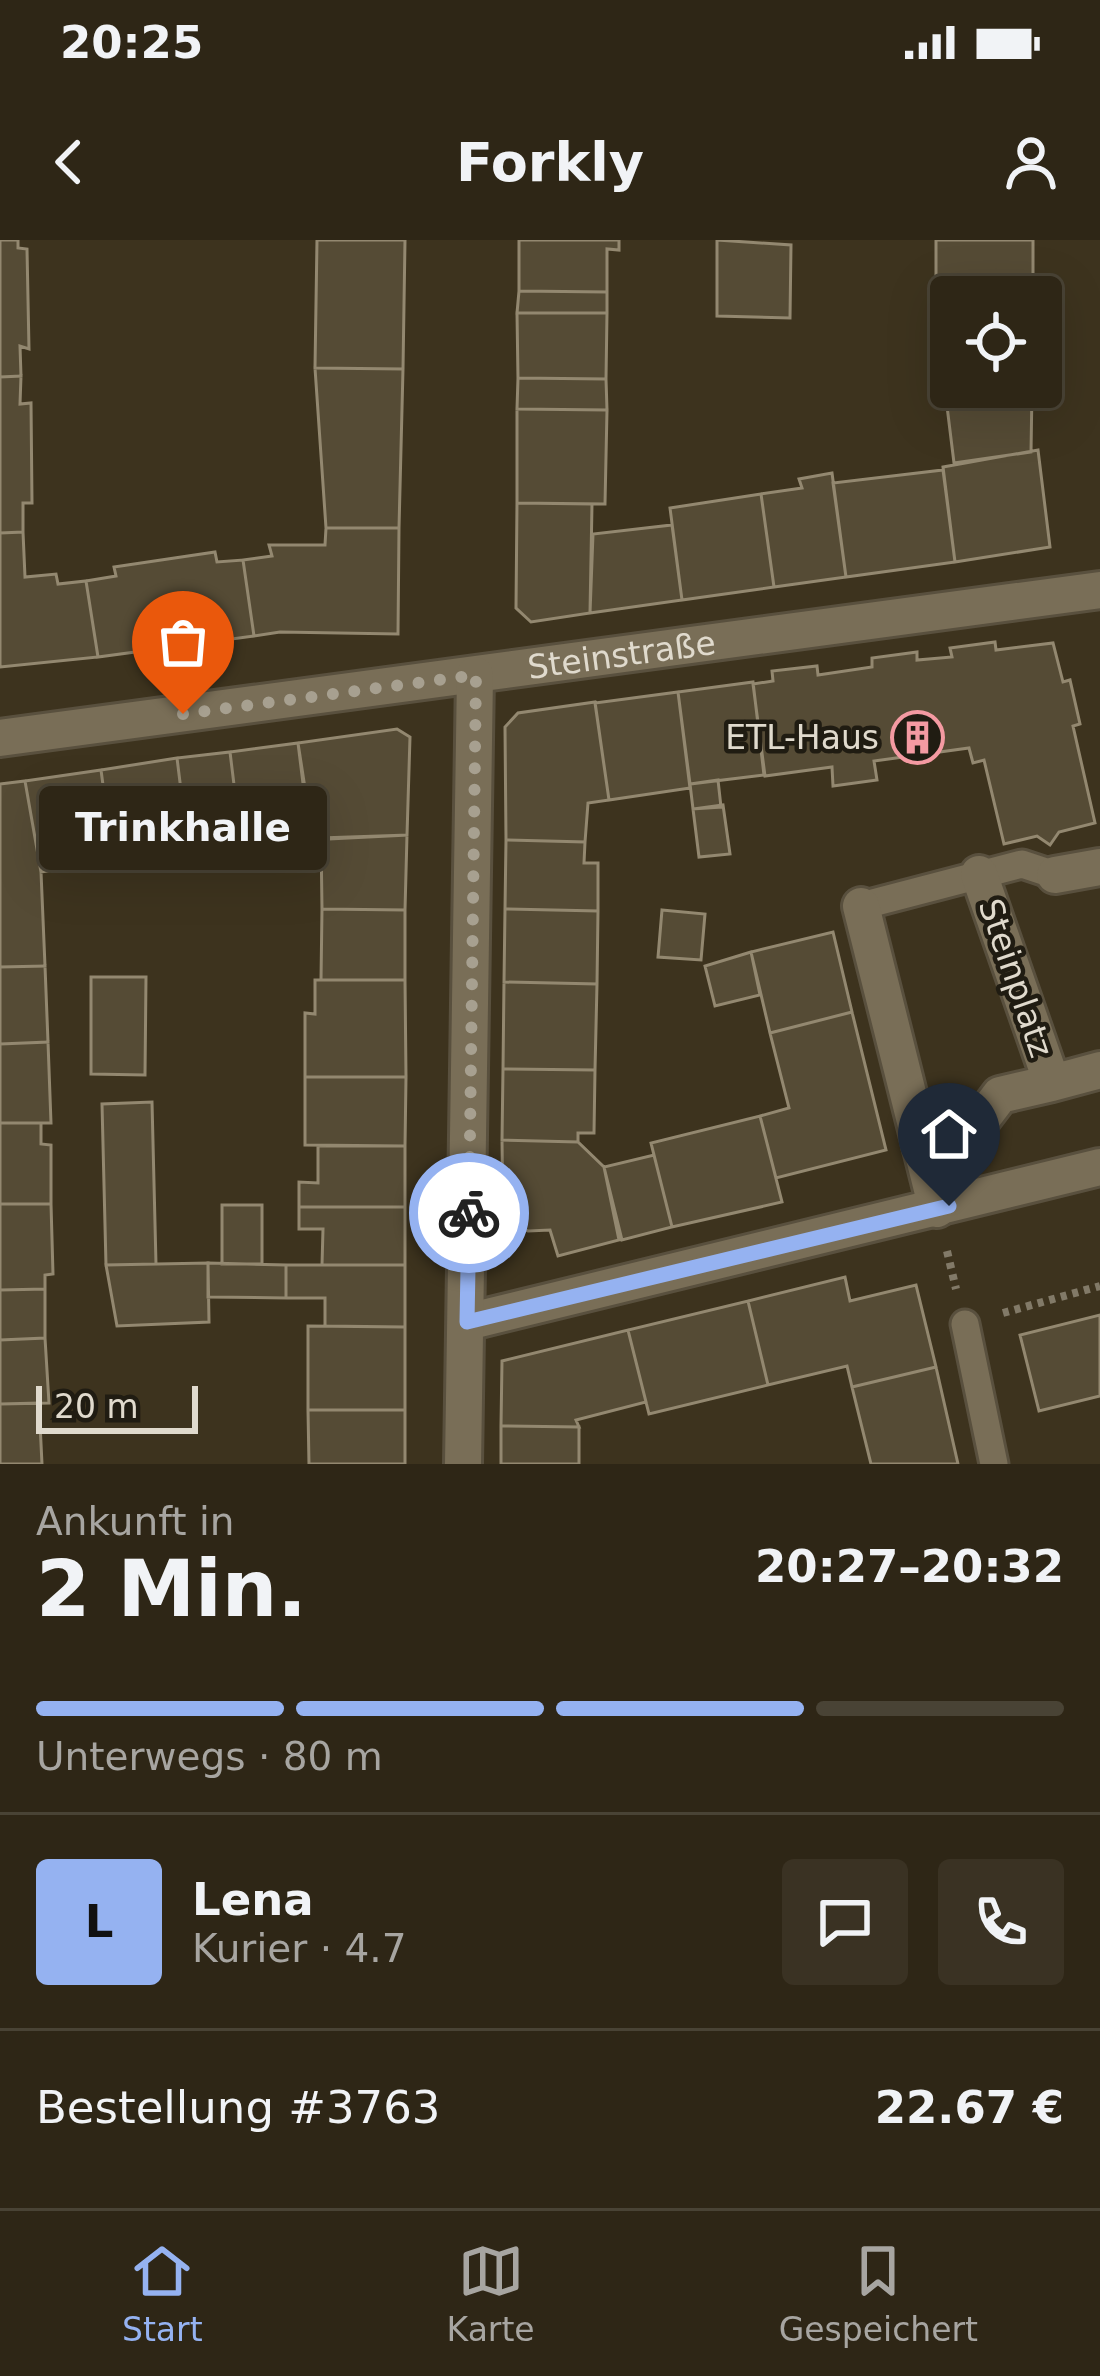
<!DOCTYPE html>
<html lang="de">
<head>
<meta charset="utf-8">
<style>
	:root { --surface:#2e2616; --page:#3a3223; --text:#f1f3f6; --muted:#a7a5a1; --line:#494335; --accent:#95b2f1 }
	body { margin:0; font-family:"DejaVu Sans",sans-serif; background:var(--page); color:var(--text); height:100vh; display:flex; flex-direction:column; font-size:45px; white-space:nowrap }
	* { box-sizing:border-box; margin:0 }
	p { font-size:39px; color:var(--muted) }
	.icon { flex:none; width:66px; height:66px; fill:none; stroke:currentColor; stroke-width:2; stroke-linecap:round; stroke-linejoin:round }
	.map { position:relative; height:1224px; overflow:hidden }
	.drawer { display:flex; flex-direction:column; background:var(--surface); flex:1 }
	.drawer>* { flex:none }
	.controls { position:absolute; left:930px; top:36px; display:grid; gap:24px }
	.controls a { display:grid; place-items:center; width:132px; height:132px; border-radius:12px; background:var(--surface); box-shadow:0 12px 48px #0002,0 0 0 3px var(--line); font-size:60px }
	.scale { position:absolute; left:36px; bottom:30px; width:162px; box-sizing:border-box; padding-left:12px; border:6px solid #e0dacd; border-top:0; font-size:33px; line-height:42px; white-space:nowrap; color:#e0dacd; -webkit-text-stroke:9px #201c12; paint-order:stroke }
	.pin { position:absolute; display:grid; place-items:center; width:102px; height:102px; color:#fff; margin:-123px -51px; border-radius:50% 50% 50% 0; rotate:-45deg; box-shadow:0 0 12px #0007 }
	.pin .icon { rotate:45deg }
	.courier { position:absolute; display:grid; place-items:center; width:120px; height:120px; margin:-60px; border:9px solid #95b2f1; border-radius:50%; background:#fff; color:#222; box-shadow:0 3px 15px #0007 }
	.bubble { position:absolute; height:84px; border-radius:12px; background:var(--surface); box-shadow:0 12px 48px #0002,0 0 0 3px var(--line); font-size:39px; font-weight:800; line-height:84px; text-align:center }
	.summary em { font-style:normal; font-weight:800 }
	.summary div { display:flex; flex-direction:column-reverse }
	.summary { display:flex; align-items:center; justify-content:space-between; height:204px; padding:0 36px }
	h1 { font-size:78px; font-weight:800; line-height:90px }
	.bar { display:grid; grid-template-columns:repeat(4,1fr); gap:18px 12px; align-content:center; height:144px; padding:0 36px }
	.bar i { height:15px; border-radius:9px; background:var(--line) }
	.bar .current { background:var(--accent) }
	.bar p { grid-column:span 4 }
	.line { display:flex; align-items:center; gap:30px; padding:0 36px; border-top:3px solid var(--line) }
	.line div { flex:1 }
	.round { display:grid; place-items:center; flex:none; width:126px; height:126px; border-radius:12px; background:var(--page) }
	.status { display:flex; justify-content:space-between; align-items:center; height:84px; padding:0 60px; background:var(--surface); direction:ltr }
	.status svg { height:33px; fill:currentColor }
	header { display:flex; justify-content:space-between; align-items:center; height:156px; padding:0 36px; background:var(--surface); font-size:54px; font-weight:800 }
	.tab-bar { display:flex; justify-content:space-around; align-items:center; height:168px; border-top:3px solid var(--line); background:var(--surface); font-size:33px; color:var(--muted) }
	.tab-bar a { display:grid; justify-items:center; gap:6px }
	.tab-bar .current { color:var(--accent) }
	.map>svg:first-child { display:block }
	.building { fill:#554b35; stroke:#938870; stroke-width:3 }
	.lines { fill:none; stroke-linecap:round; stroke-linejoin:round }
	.service-casing { stroke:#59503e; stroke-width:33 }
	.pedestrian-casing { stroke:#59503e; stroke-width:42 }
	.minor-casing { stroke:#59503e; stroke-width:42 }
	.path { stroke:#827a68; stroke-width:8; stroke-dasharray:6 6; stroke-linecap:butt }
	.service { stroke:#796e57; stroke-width:27 }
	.pedestrian { stroke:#796e57; stroke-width:36 }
	.minor { stroke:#796e57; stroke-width:36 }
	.done { stroke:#a7a090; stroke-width:12; stroke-dasharray:0 21.6 }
	.route { stroke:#95b2f1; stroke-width:15 }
	.labels { text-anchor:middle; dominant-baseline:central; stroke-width:9; stroke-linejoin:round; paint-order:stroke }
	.street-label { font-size:33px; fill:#e0dacd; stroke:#201c12 }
	.poi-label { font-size:33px; fill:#e0dacd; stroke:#201c12; text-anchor:end }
</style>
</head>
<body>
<div class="status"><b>20:25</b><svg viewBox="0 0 49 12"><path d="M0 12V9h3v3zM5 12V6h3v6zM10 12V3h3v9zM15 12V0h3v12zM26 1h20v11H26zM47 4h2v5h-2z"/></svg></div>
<header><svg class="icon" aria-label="back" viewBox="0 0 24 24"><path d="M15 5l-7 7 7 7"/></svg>Forkly<svg class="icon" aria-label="person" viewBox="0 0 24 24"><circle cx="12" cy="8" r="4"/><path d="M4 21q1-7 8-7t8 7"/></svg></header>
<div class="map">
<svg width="1100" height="1224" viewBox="0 0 1100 1224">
	<rect width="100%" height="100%" fill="#3d331e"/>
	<path class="building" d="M0,0H18V8L27,9L29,109L20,106L21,136L0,137Z
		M317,0H405L403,129L315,128Z
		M519,0H619V10L607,9V52L519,51Z
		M717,0L791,5L790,78L717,76Z
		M936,0H1033V57H951V65L936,64Z
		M519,51L607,52V73H517Z
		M936,64L951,65V147L1032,150H934Z
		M517,73H607L606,139L518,138Z
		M315,128L403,129L399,288H326Z
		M21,136L20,164L31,163L32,263H23V292L0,293V137Z
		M518,138L606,139L607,170L517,169Z
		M945,150H1032L1031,212L954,223Z
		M517,169L607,170L605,264L517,263Z
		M1038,210L1050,307L955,322L943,227Z
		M943,230L955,322L846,337L833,243Z
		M832,233L846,337L774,347L761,254L802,248L799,239Z
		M761,254L774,347L682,360L670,268Z
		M517,263L592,264L590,373L531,382L516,368Z
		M672,285L682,360L590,373L593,294Z
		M326,288H399L398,394L280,392L254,396L243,320L272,316L269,305H325Z
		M23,292L25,337L56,334L58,344L86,341L98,417L0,427V293Z
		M215,312L217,322L243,320L254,396L98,417L86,341L116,336L114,327Z
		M995,402L996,410L1053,403L1063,442L1070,440L1080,484L1073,486L1095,583L1059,592L1050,605L1037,596L1004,604L984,520L973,523L969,508L874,521L877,540L833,546L832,527L765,536L753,444L773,441L772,431L817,426L818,435L872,427V418L917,412V420L952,417L950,408Z
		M753,442L764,535L690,544L678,452Z
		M678,452L690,548L609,560L595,463Z
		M595,462L609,560L588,563L585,602L506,600L505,487L518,473Z
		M397,489L410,497L407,595L310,600L298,503Z
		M298,503L309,574L283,578L286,597L241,602L230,512Z
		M230,512L241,602L188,607L177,518Z
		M177,518L188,607L113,620L101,530Z
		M101,530L113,620L41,632L25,541Z
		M718,540L721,567L693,569L690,544Z
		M25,541L41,632L45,726L0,727V544Z
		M723,565L730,614L699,617L693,569Z
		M407,595L405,670L322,669L321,598Z
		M506,600L585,602L584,623H598V671L505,669Z
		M322,669L405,670V740H321Z
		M505,669L598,671L597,744L504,742Z
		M662,670L705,674L701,720L658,717Z
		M833,692L852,772L770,793L751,712Z
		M751,712L760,755L715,766L705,726Z
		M45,726L48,802L0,804V727Z
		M91,737H146L145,835L91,834Z
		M315,740H405L406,837H305V773L315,774Z
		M504,742L597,744L595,830L503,829Z
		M852,772L886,910L776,938L760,876L789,868L770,793Z
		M48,802L51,883H0V804Z
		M503,829L595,830L594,893H578V902L502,900Z
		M305,837H406L405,906L305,905Z
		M152,862L156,1024L106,1025L102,864Z
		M760,876L782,962L672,987L651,903Z
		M0,883H41V904L51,905V964H0Z
		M502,900L578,902L604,927L619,1000L558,1016L550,990L528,991L503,981Z
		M318,906H405V967H299V942L318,943Z
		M654,915L672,987L622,1000L604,927Z
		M0,964H51L53,1034L45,1035V1049L0,1050Z
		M222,965H262V1024H222Z
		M299,967H405V1025H322L323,989H299Z
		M208,1023L286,1025V1058L208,1057Z
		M208,1023L209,1082L117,1086L106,1025Z
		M286,1025H405V1087L325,1086V1058H286Z
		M845,1037L850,1061L916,1045L936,1127L852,1147L847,1126L768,1145L748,1061Z
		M45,1049V1098L0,1100V1050Z
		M748,1061L768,1145L649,1174L628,1090Z
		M1100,1075V1156L1039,1171L1020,1095Z
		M308,1086L405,1087V1170H308Z
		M628,1090L646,1162L576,1180L579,1187L501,1186L502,1121Z
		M45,1098L49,1163L0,1164V1100Z
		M936,1127L958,1224H871L852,1147Z
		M39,1163L42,1224H0V1164Z
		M308,1170H405V1224H309Z
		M501,1186L579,1187V1224H501Z"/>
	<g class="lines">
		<defs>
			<path id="service" d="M861,666L1022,624L1055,635
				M965,1084L994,1224"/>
			<path id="pedestrian" d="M861,666L937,969
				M1052,843L1100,830
				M922,908L969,896L1000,855L1052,843L979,634"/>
			<g id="minor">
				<path id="s1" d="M0,498L1100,350"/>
				<path d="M1055,635L1100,627"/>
				<path d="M467,1082L1100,927"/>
				<path d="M463,1224L475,435"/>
			</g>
		</defs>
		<use href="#service" class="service-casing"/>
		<use href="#pedestrian" class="pedestrian-casing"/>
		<use href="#minor" class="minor-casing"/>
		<path class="path" d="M947,1011L956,1049
			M1003,1073L1100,1046"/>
		<use href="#service" class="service"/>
		<use href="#pedestrian" class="pedestrian"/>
		<use href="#minor" class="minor"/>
	</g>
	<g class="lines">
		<path class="done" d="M183,474L476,435L469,973"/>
		<path class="route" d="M469,973L467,1082L949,966"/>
	</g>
	<defs>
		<symbol id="building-ring" viewBox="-11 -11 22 22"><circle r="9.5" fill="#201c12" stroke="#f49aa2" stroke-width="1.5"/><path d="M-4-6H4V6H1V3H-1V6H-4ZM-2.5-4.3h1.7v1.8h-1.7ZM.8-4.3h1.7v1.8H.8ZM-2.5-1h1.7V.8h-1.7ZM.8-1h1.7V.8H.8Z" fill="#f49aa2"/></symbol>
	</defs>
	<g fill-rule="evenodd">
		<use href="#building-ring" x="888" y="468" width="59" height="59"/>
	</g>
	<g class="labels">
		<g class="street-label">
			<text stroke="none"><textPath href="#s1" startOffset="627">Steinstraße</textPath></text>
			<text transform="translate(1016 738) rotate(71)">Steinplatz</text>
		</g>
		<g class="poi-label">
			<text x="879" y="497">ETL-Haus</text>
		</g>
	</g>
</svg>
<div class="controls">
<a><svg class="icon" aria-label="locate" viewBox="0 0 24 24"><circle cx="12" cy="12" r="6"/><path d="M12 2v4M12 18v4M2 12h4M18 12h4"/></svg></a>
</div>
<div class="scale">20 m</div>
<div class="pin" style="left:183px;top:474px;background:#ea580c"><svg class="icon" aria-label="bag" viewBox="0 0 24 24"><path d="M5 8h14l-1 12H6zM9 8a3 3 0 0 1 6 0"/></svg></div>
<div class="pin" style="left:949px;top:966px;background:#1f2937"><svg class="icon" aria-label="home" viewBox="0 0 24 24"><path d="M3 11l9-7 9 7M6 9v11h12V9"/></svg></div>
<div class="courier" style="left:469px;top:973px"><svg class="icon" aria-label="bike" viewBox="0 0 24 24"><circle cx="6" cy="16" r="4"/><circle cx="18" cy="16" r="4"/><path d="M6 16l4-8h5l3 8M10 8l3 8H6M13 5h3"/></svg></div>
<div class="bubble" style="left:39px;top:546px;width:288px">Trinkhalle</div>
</div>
<section class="drawer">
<div class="summary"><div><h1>2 Min.</h1><p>Ankunft in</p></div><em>20:27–20:32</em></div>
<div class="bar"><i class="current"></i><i class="current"></i><i class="current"></i><i></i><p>Unterwegs · 80 m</p></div>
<div class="line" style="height:216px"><b class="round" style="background:var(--accent);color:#111">L</b><div><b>Lena</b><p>Kurier · 4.7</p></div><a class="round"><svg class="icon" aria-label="chat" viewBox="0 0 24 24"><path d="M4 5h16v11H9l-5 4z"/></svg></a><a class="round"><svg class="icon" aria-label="phone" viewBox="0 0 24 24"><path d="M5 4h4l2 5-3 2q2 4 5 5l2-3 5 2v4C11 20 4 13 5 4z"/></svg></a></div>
<div class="line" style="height:156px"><div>Bestellung #3763</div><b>22.67 €</b></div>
</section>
<nav class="tab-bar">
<a class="current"><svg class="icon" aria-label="home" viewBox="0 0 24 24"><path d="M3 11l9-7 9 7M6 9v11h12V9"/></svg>Start</a>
<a><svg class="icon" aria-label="map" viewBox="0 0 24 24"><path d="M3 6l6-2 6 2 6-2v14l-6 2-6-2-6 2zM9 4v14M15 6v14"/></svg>Karte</a>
<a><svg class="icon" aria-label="saved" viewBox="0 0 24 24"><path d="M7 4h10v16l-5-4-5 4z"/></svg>Gespeichert</a>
</nav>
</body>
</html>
